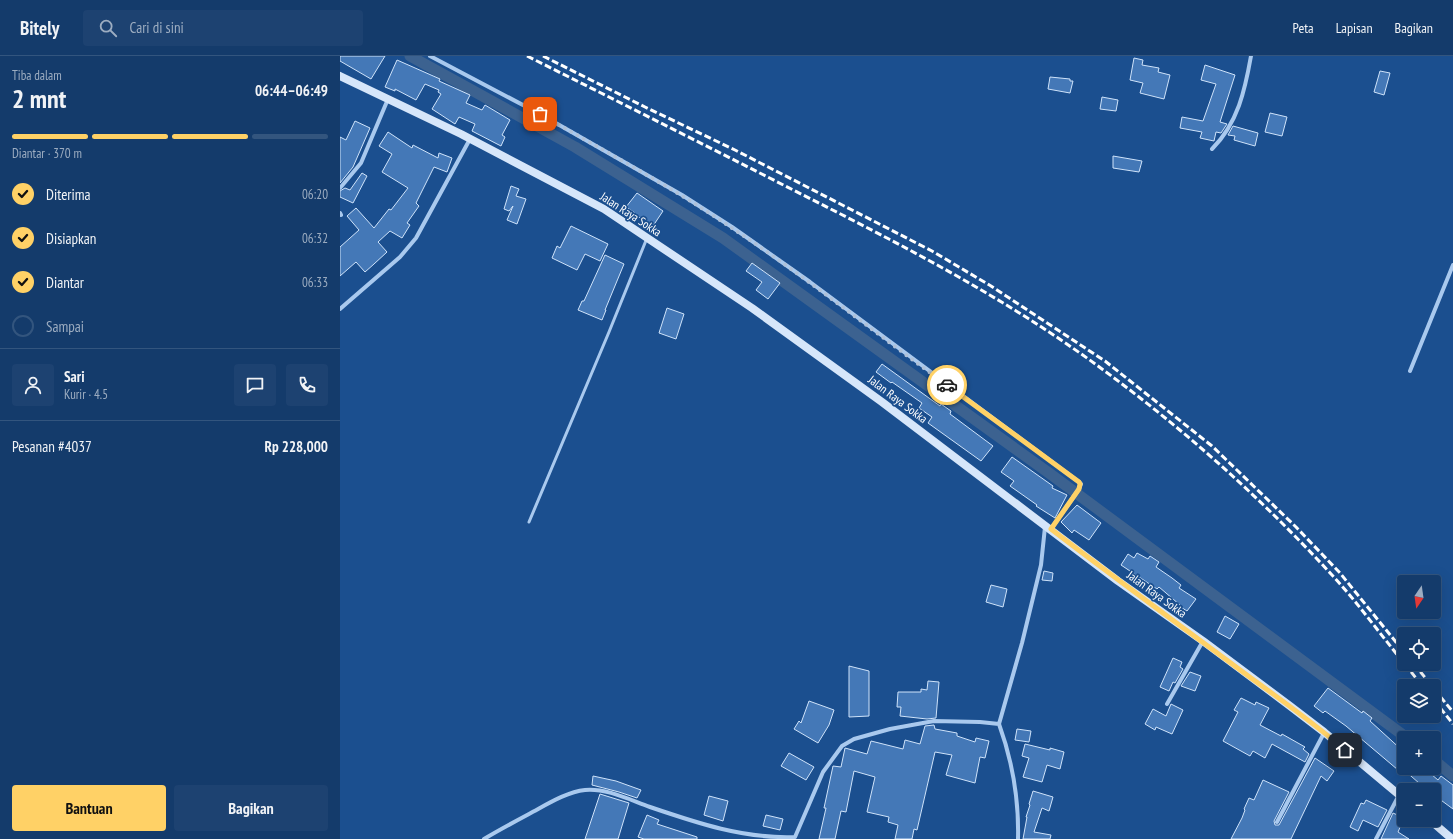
<!DOCTYPE html>
<html lang="id">
<head>
<meta charset="utf-8">
<style>
	:root { --surface:#143b6b; --page:#1d4271; --text:#f1f3f6; --muted:#9dadc1; --line:#33557e; --accent:#ffd166 }
	body { margin:0; font-family:"PT Sans Narrow",sans-serif; background:var(--page); color:var(--text); height:100vh; display:flex; flex-direction:column; font-size:15px; white-space:nowrap }
	* { box-sizing:border-box; margin:0 }
	p { font-size:13px; color:var(--muted) }
	.icon { flex:none; width:22px; height:22px; fill:none; stroke:currentColor; stroke-width:2; stroke-linecap:round; stroke-linejoin:round }
	.map { position:relative; flex:1; overflow:hidden }
	.side { display:flex; flex-direction:column; background:var(--surface); width:340px }
	.side>* { flex:none }
	.needle { width:26px; rotate:193deg }
	.tools { position:absolute; left:1057px; top:519px; display:grid; gap:8px }
	.tools a { display:grid; place-items:center; width:44px; height:44px; border-radius:4px; background:var(--surface); box-shadow:0 4px 16px #0002,0 0 0 1px var(--line); font-size:20px }
	.pin { position:absolute; display:grid; place-items:center; width:34px; height:34px; color:#fff; margin:-17px; border-radius:8px; box-shadow:0 2px 6px #0006 }
	.courier { position:absolute; display:grid; place-items:center; width:40px; height:40px; margin:-20px; border:3px solid #ffd166; border-radius:50%; background:#fff; color:#222; box-shadow:0 1px 5px #0007 }
	.headline em { font-style:normal; font-weight:600 }
	.headline div { display:flex; flex-direction:column-reverse }
	.headline { display:flex; align-items:center; justify-content:space-between; height:68px; padding:0 12px }
	h1 { font-size:26px; font-weight:600; line-height:30px }
	.bar { display:grid; grid-template-columns:repeat(4,1fr); gap:6px 4px; align-content:center; height:48px; padding:0 12px }
	.bar i { height:5px; border-radius:3px; background:var(--line) }
	.bar .selected { background:var(--accent) }
	.bar p { grid-column:span 4 }
	.line { display:flex; align-items:center; gap:10px; padding:0 12px; border-top:1px solid var(--line) }
	.line div { flex:1 }
	.round { display:grid; place-items:center; flex:none; width:42px; height:42px; border-radius:4px; background:var(--page) }
	ol { padding:0 12px; list-style:none }
	li { display:flex; align-items:center; gap:12px; height:44px }
	li p { margin-inline-start:auto }
	li .icon { padding:4px; border-radius:50%; background:var(--accent); color:#111; stroke-width:4 }
	li:last-child { color:var(--muted) }
	li i { width:22px; height:22px; border:2px solid var(--line); border-radius:50% }
	.cta { display:flex; gap:8px; margin-top:auto; padding:8px 12px }
	.cta a { flex:1; height:46px; border-radius:4px; background:var(--accent); color:#111; font-size:16px; font-weight:600; line-height:46px; text-align:center }
	.cta a+a { background:var(--page); color:var(--text) }
	header { display:flex; align-items:center; gap:24px; box-sizing:border-box; height:56px; padding:0 20px; background:var(--surface); border-bottom:1px solid var(--line) }
	header strong { font-size:19px }
	nav { display:flex; gap:22px; margin-inline-start:auto; font-size:14px }
	.search { width:280px; height:36px; background:var(--page); display:flex; align-items:center; gap:10px; box-sizing:border-box; padding:0 14px; border-radius:4px; color:var(--muted); font-size:15px }
	main { display:flex; flex:1; min-height:0 }
	.map>svg:first-child { display:block }
	.lines { fill:none; stroke-linecap:round; stroke-linejoin:round }
	.canal { stroke:#3c6290; stroke-width:11 }
	.building { fill:#4478b7; stroke:#cfe3fa }
	.lane { stroke:#a9c9ee; stroke-width:3 }
	.street { stroke:#a9c9ee; stroke-width:4 }
	.secondary { stroke:#d6e6fa; stroke-width:8 }
	.rail { stroke:#fff; stroke-width:3; stroke-dasharray:7 3; stroke-linecap:butt }
	.done { stroke:#afc1d8; stroke-width:4; stroke-dasharray:0 7.2 }
	.route { stroke:#ffd166; stroke-width:5 }
	.labels { text-anchor:middle; dominant-baseline:central; stroke-width:3.5; stroke-linejoin:round; paint-order:stroke }
	.street-label { font-size:12px; fill:#fff; stroke:#1b4f8f }
</style>
</head>
<body>
<header>
<strong>Bitely</strong>
<div class="search"><svg class="icon" aria-label="search" viewBox="0 0 24 24"><circle cx="10" cy="10" r="6"/><path d="M15 15l6 6"/></svg>Cari di sini</div>
<nav><a>Peta</a><a>Lapisan</a><a>Bagikan</a></nav>
</header>
<main>
<section class="side">
<div class="headline"><div><h1>2 mnt</h1><p>Tiba dalam</p></div><em>06:44–06:49</em></div>
<div class="bar"><i class="selected"></i><i class="selected"></i><i class="selected"></i><i></i><p>Diantar · 370 m</p></div>
<ol>
<li><svg class="icon" aria-label="check" viewBox="0 0 24 24"><path d="M5 12l5 5 9-10"/></svg>Diterima<p>06:20</p></li>
<li><svg class="icon" aria-label="check" viewBox="0 0 24 24"><path d="M5 12l5 5 9-10"/></svg>Disiapkan<p>06:32</p></li>
<li><svg class="icon" aria-label="check" viewBox="0 0 24 24"><path d="M5 12l5 5 9-10"/></svg>Diantar<p>06:33</p></li>
<li><i></i>Sampai</li>
</ol>
<div class="line" style="height:72px"><a class="round"><svg class="icon" aria-label="person" viewBox="0 0 24 24"><circle cx="12" cy="8" r="4"/><path d="M4 21q1-7 8-7t8 7"/></svg></a><div><b>Sari</b><p>Kurir · 4.5</p></div><a class="round"><svg class="icon" aria-label="chat" viewBox="0 0 24 24"><path d="M4 5h16v11H9l-5 4z"/></svg></a><a class="round"><svg class="icon" aria-label="phone" viewBox="0 0 24 24"><path d="M5 4h4l2 5-3 2q2 4 5 5l2-3 5 2v4C11 20 4 13 5 4z"/></svg></a></div>
<div class="line" style="height:52px"><div>Pesanan #4037</div><b>Rp 228,000</b></div>
<div class="cta"><a>Bantuan</a><a>Bagikan</a></div>
</section>
<div class="map">
<svg width="1113" height="783" viewBox="0 0 1113 783">
	<rect width="100%" height="100%" fill="#1b4f8f"/>
	<g class="lines">
		<path class="canal" d="M70,0L235,91L383,182L709,417L1067,682
			M1094,704L1113,720"/>
	</g>
	<path class="building" d="M0,0H45L31,23L0,5Z
		M794,2L803,4L802,9L819,12L818,16L830,19L824,43L800,37L803,27L790,24Z
		M57,4L100,23L99,25L130,39L126,47L142,54L145,49L170,64L162,79L165,81L161,90L132,75L135,68L119,61L115,68L92,53L101,38L98,36L99,34L85,28L76,44L55,33V35L45,31Z
		M865,9L895,19L880,66L887,68L881,77L876,76L874,85L860,82L862,76L840,72L842,61L863,65L876,28L861,24Z
		M1040,15L1050,17L1044,39L1034,36Z
		M710,21L730,23V25H733L730,37L708,33Z
		M762,41L778,44L776,55L760,53Z
		M930,57L947,61L942,80L925,76Z
		M15,65L30,72L13,111L0,127V81L6,84Z
		M893,70L918,77L915,90L894,84L895,80L888,79Z
		M48,76L72,92L73,89L98,102L99,97L112,102L107,116L94,111L76,147L79,150L67,167L70,169L62,182L50,175L38,186L47,196L34,208L25,216L16,206L0,220V191L19,174L7,160L16,152L34,172L49,153L51,154L68,132L42,116L52,98L39,90Z
		M773,100L802,105L799,116L773,112Z
		M22,117L27,120L13,147L0,141V135L5,132L10,134Z
		M171,130L179,133L176,140L186,143L177,168L167,164L173,150L169,155L164,153Z
		M297,137L323,155L313,170L294,158L295,157L286,151Z
		M231,170L268,188L260,205L245,198L237,214L212,202L217,190L220,192Z
		M265,199L284,208L265,254H266L262,264L238,254L242,245H244Z
		M412,207L440,227L428,243L416,234L422,226L406,215Z
		M327,252L344,258L336,283L319,277Z
		M542,308L600,350L601,348L611,355L610,358L653,390L641,405L588,367L592,361L579,352L582,347L552,326L551,327L536,316Z
		M672,401L713,430L712,432L727,439L715,462L696,450L697,449L670,430L674,425L661,416Z
		M737,449L761,467L749,484L734,474L732,477L721,466Z
		M797,497L808,503L810,500L819,506L816,511L832,522L841,529L839,532L856,543L847,555L839,550L840,549L819,531L817,533L781,509L788,498L794,502Z
		M704,515L713,517L712,525L702,524Z
		M651,529L667,533L663,551L646,546Z
		M885,560L899,568L890,583L877,576Z
		M833,602L842,606L840,611L843,613L835,627L833,626L829,635L820,631Z
		M509,610L529,615V660L509,661Z
		M850,616L861,620L855,635L841,630Z
		M588,625L599,626L596,662L587,663L560,660L561,651H557L558,636H581V633L587,634Z
		M988,632L1022,657L1023,655L1032,662L1030,665L1064,696V712H1084L1098,724L1101,720L1113,729V753L1094,739V734H1087L1064,714V719L1006,670L985,655L983,657L974,650Z
		M901,642L915,649L916,646L929,652L920,669L941,680L942,678L965,691L963,693L969,698L965,706L932,688L925,702L913,695L910,700L883,685L898,656L894,654Z
		M469,645L494,654L489,669L478,687L454,673L459,665L461,667Z
		M831,648L843,654L832,678L816,671L815,674L805,668L813,653L826,660Z
		M594,669L595,673L617,677V680L635,686L636,682L649,685L645,702L640,701L635,727L606,719L612,699L595,696L577,774L574,773L572,783H555L558,769L548,766L549,761L527,756L535,721L514,715L506,756L501,755L495,783H479L486,752H484L493,710L501,711L505,692L527,698L531,685L563,693L565,684L580,688L585,670Z
		M677,673L691,675L689,686L675,684Z
		M685,688L710,694V692L724,696L720,713L707,709L702,726L683,721L689,702L682,700Z
		M449,697L474,711L466,724L441,710Z
		M975,702L994,715L987,725L981,720L951,783H891L902,762L905,754L904,753L909,742L914,744L923,724L949,736L934,765L935,769H939Z
		M253,720L276,725L301,734L297,742L279,736L252,729Z
		M693,735L713,741L709,755L702,752L694,776L711,779L710,783H683L687,761H686L690,749L689,748Z
		M260,738L289,747L278,783H245Z
		M369,740L388,745L383,765L364,759Z
		M1026,744L1047,754L1038,771L1023,764L1018,775L1010,771L1021,747L1024,748Z
		M1053,757L1064,762L1058,776L1069,783H1041Z
		M307,759L319,764L317,768L357,781V783H304L298,781Z
		M426,759L443,763L440,774L423,770Z"/>
	<g class="lines">
		<path class="lane" d="M189,466L269,276L307,182"/>
		<path class="street" d="M90,0L200,58L342,139L392,171L470,226L739,426L741,428L739,433L711,473
			M872,93C898,67 905,34 911,0
			M0,132L21,107L48,43
			M0,157L1,159
			M0,253L60,201L76,182L130,83
			M1070,315L1113,209
			M827,648L863,585
			M659,668C672,704 679,744 678,783
			M937,766L984,677
			M144,783C159,774 174,766 189,758C206,749 226,736 245,734C267,732 290,744 310,751C357,767 404,783 455,781L483,716L502,690L514,683L550,673L594,665L640,666L659,668L682,587L701,509L705,471
			M1036,783L1059,739"/>
		<path class="secondary" d="M0,20L121,78L264,153L412,252L542,346L778,525L863,585L950,650L984,676L1064,743
			M1090,764L1112,783"/>
		<path class="rail" d="M187,0C279,46 371,92 463,139C566,191 669,244 762,313C845,374 923,444 992,519C1018,547 1040,578 1064,607
			M203,0L305,51L395,94L592,195L651,230L765,305L872,390L956,471L1000,517L1064,596
			M1065,608L1082,630
			M1074,608L1092,630
			M1094,633L1113,656
			M1094,644L1113,668"/>
	</g>
	<g class="lines">
		<path class="done" d="M200,58C264,95 330,130 392,172C466,221 535,277 607,329"/>
		<path class="route" d="M607,329L739,426L740,428L739,433L711,473C777,524 844,572 911,622C943,645 975,668 1005,694"/>
	</g>
	<g class="labels">
		<g class="street-label">
			<text transform="translate(291 158) rotate(33)">Jalan Raya Sokka</text>
			<text transform="translate(558 343) rotate(37)">Jalan Raya Sokka</text>
			<text transform="translate(817 538) rotate(36)">Jalan Raya Sokka</text>
		</g>
	</g>
</svg>
<div class="tools">
<a><svg class="needle" viewBox="-14 -14 28 28"><path d="M0-13l5 13h-10z" fill="#e53935"/><path d="M0 13l5-13h-10z" fill="#9dadc1"/></svg></a>
<a><svg class="icon" aria-label="locate" viewBox="0 0 24 24"><circle cx="12" cy="12" r="6"/><path d="M12 2v4M12 18v4M2 12h4M18 12h4"/></svg></a>
<a><svg class="icon" aria-label="layers" viewBox="0 0 24 24"><path d="M12 4l9 5-9 5-9-5zM3 14l9 5 9-5"/></svg></a>
<a>+</a>
<a>−</a>
</div>
<div class="pin" style="left:200px;top:58px;background:#ea580c"><svg class="icon" aria-label="bag" viewBox="0 0 24 24"><path d="M5 8h14l-1 12H6zM9 8a3 3 0 0 1 6 0"/></svg></div>
<div class="pin" style="left:1005px;top:694px;background:#1f2937"><svg class="icon" aria-label="home" viewBox="0 0 24 24"><path d="M3 11l9-7 9 7M6 9v11h12V9"/></svg></div>
<div class="courier" style="left:607px;top:329px"><svg class="icon" aria-label="car" viewBox="0 0 24 24"><path d="M5 17H2v-5l4-1 3-4h7l3 4 3 1v5h-3M9 17h6M6 11h13"/><circle cx="7" cy="17" r="2"/><circle cx="17" cy="17" r="2"/></svg></div>
</div>
</main>
</body>
</html>
